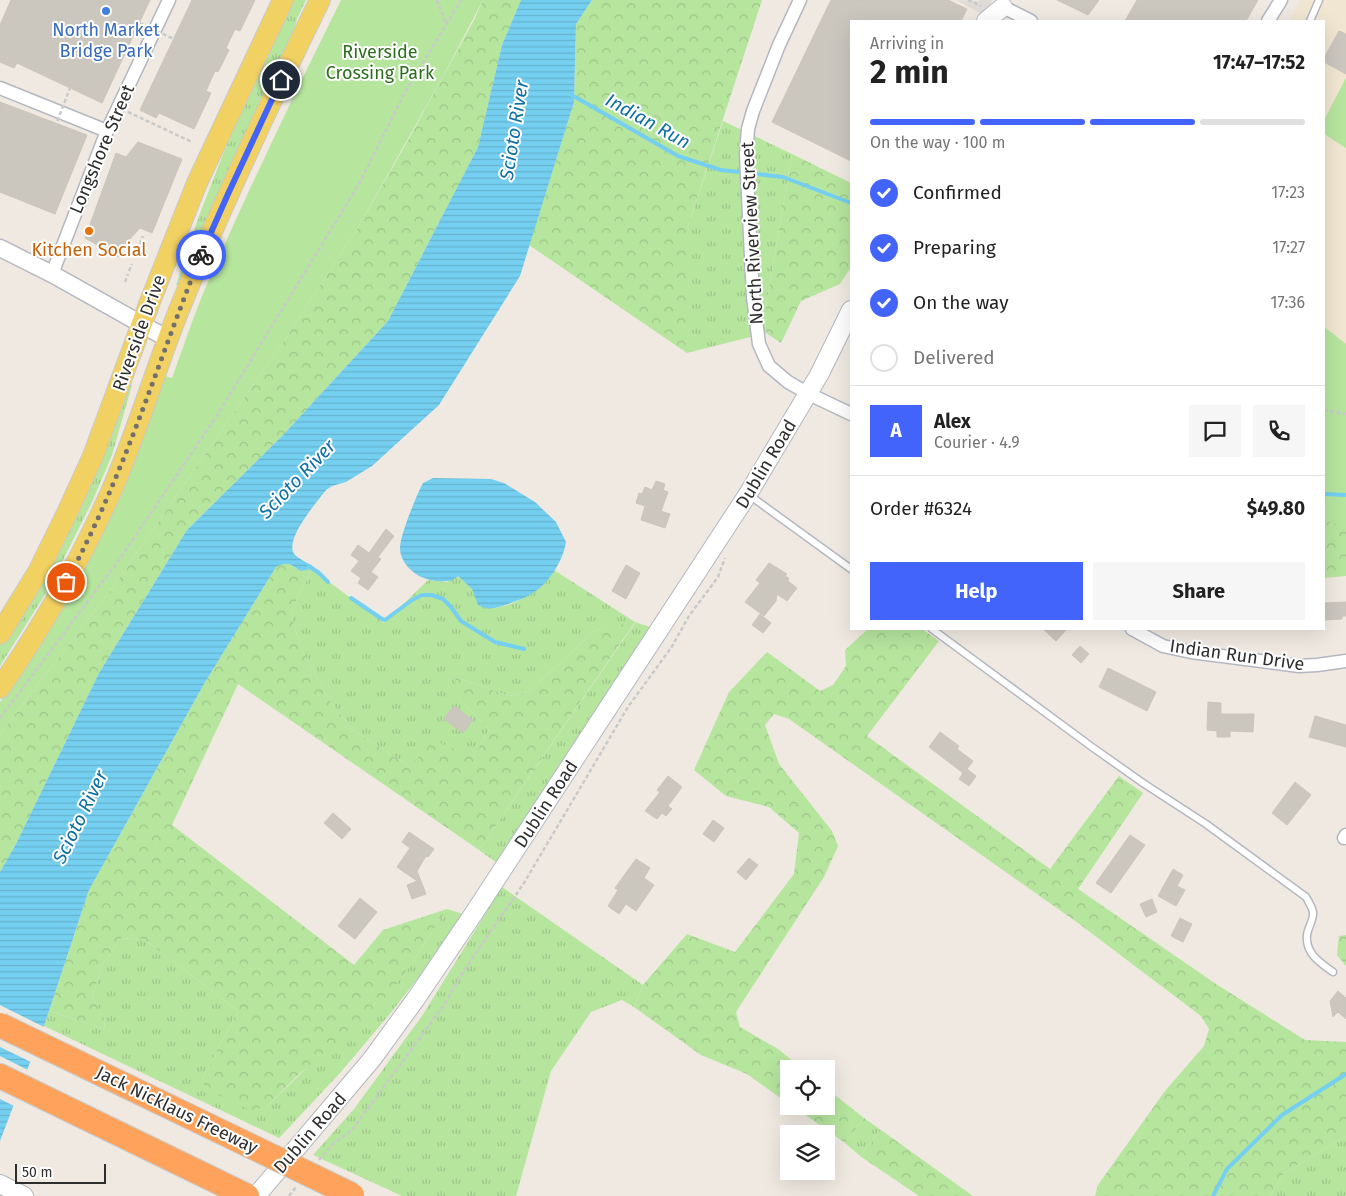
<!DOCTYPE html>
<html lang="en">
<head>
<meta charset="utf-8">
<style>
	:root { --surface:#fff; --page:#f6f6f6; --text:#222; --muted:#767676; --line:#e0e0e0; --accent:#4264fb }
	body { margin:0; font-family:"Fira Sans",sans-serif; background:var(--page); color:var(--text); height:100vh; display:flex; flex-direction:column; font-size:19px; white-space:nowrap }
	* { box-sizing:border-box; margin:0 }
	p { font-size:16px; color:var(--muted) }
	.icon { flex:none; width:28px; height:28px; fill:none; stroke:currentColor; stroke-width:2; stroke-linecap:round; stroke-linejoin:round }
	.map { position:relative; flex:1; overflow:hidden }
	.side { position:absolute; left:850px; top:20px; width:475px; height:610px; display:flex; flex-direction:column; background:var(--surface); border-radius:0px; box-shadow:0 5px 20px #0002 }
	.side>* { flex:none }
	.fabs { position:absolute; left:780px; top:1060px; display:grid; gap:10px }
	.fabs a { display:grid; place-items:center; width:55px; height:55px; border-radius:0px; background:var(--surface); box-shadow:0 5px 20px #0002; font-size:25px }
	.scale { position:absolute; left:15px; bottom:12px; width:91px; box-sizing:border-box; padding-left:5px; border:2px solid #2e2e2e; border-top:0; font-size:14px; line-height:18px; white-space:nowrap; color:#2e2e2e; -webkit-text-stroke:4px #fff; paint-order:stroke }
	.pin { position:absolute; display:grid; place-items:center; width:42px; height:42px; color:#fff; margin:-21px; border:2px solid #fff; border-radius:50%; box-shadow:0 1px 5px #0007 }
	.courier { position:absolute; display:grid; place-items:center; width:50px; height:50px; margin:-25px; border:4px solid #4264fb; border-radius:50%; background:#fff; color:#222; box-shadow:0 1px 6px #0007 }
	.overview em { font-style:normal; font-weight:700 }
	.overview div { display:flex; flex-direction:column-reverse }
	.overview { display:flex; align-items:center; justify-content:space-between; height:85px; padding:0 20px }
	h1 { font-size:32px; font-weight:700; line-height:38px }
	.bar { display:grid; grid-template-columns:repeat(4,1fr); gap:8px 5px; align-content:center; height:60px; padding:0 20px }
	.bar i { height:6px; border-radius:4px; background:var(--line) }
	.bar .active { background:var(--accent) }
	.bar p { grid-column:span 4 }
	.line { display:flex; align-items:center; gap:12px; padding:0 20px; border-top:1px solid var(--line) }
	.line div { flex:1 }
	.round { display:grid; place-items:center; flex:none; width:52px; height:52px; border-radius:0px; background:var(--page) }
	ol { padding:0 20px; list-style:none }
	li { display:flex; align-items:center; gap:15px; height:55px }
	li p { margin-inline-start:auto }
	li .icon { padding:5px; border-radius:50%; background:var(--accent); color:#fff; stroke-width:4 }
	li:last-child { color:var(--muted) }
	li i { width:28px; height:28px; border:2px solid var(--line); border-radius:50% }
	.action { display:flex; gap:10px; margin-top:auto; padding:10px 20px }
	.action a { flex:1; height:58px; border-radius:0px; background:var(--accent); color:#fff; font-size:20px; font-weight:700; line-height:58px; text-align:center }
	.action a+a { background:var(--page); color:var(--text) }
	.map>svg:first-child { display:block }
	.education { fill:#f0e6d1 }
	.grass { fill:url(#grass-tufts) }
	.forest { fill:url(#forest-crowns) }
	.park { fill:#b6e59e }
	.plaza { fill:#dfdcd8 }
	.water { fill:url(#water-rules) }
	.pier { fill:#efe9e1 }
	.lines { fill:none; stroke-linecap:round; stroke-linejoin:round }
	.stream { stroke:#75cff0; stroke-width:4 }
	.building { fill:#cbc7bf; stroke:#cbc5ba }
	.service-casing { stroke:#b4b7c1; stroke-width:9 }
	.minor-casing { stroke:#b4b7c1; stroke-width:15 }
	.tertiary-casing { stroke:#b4b7c1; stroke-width:19 }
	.secondary-casing { stroke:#b4b7c1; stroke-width:20 }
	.primary-casing { stroke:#c9c9c9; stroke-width:22 }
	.motorway-casing { stroke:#c9c9c9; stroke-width:26 }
	.path { stroke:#c9c9c9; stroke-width:2.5; stroke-dasharray:4 2.5; stroke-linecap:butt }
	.service { stroke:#fff; stroke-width:6 }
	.minor { stroke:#fff; stroke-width:12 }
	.tertiary { stroke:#fff; stroke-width:16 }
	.secondary { stroke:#fff; stroke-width:18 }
	.primary { stroke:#f2d163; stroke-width:20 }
	.motorway { stroke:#ffa35c; stroke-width:24 }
	.motorway-bridge-casing { stroke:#c9c9c9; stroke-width:26; stroke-linecap:butt }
	.path-bridge { stroke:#c9c9c9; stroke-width:2.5; stroke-dasharray:4 2.5; stroke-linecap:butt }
	.motorway-bridge { stroke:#ffa35c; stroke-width:24 }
	.done { stroke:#726f6d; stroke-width:5; stroke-dasharray:0 9 }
	.route { stroke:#4264fb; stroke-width:6 }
	.shop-dot { fill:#3f7fe0; stroke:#fff; stroke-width:2 }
	.food-dot { fill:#e8710a; stroke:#fff; stroke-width:2 }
	.labels { text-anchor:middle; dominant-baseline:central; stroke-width:4; stroke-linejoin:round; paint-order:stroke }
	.shop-label { font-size:18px; fill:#366cbe; stroke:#fff }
	.park-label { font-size:18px; fill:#2c6e1b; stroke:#fff }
	.street-label { font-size:18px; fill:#2e2e2e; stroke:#fff }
	.food-label { font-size:18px; fill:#c56008; stroke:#fff }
	.water-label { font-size:19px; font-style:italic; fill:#0d6fa3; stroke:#fff }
</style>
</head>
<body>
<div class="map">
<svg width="1346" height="1196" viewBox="0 0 1346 1196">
	<defs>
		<pattern id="grass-tufts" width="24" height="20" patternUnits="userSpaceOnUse" patternTransform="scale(1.25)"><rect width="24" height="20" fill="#b6e59e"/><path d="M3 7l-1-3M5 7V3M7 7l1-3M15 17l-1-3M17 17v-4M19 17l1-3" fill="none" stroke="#9dc588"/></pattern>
		<pattern id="forest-crowns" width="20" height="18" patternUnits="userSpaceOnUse" patternTransform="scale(1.25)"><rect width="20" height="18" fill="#b6e59e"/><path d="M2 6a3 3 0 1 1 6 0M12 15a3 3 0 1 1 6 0" fill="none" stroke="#9dc588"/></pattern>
		<pattern id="water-rules" width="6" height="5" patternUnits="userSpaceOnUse" patternTransform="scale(1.25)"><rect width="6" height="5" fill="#75cff0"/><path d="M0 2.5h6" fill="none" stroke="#66b2ce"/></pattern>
	</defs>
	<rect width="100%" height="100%" fill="#efe9e1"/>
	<path class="education" d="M1301,0H1346V344L1324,327V21H1289Z"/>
	<path class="grass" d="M289,0H306L297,19L292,40L181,287L176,285L199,216L227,144L275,42L283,12Z
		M723,121L792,154L765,312L766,333L687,353V229Z
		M127,383L132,385L112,455L92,502L49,588L0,666V645L20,615Z
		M312,569L384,623L428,580L447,582L458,576C467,584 476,589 477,602C496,621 543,589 554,570L635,622L650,627L497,863L479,850L635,623L596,630L528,692L509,696L456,677V695L489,730L473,757L410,767L353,730L332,704L299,645L291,611Z
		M502,887L643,985L634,1007L622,1000L591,1012L551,1071L516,1196H402L313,1155L354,1109L422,1016Z
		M447,909L463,914L430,963L389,1015L340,1073L279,1138L44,1026L49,1011L105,1029L104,1018L92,996L103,964L121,938L145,940L238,1011L202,1079L267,1106L403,976Z
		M864,1118L881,1130L860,1156L845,1143Z
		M1346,1136V1196H1270L1284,1173Z"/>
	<path class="forest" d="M483,0H521L502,45L478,147L388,321L284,434L187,530L99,673L16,844L0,872V734L115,584L285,339L357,229L411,135L474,20Z
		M592,0H762L687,229V353L529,245L574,102L576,24Z
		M792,154L851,183V267L840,284L801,301L781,343L766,333L765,312Z
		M1324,327L1346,344V576L1324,578Z
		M283,563H289L300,571L312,569L291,611L299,645L332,704L353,730L410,767L433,740L473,757L489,730L456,695V677L509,696L528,692L596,630L635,622L479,850L238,684L172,825L354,965L383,930L447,909L403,976L376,1011L297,1076L267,1106L252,1111L206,1089L202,1079L238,1011L145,940L121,938L103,964L92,996L104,1018L105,1029L49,1011L89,890L204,684L276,567Z
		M868,629H922L939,641L867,736L1050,869L1119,776L1143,793L1078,889L1216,984L1305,1040L1346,1042V1136L1284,1173L1270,1196H1095L1098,1185L1165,1091L1204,1046L1209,1029L1201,1016L1078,923L789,719L774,714L765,725L779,764L832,831L838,846L824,877L736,1012L740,1027L778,1049L803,1069H789V1104L747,1074L701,1055L634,1007L643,985L687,934L735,952L794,874L799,833L769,807L726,796L694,770L729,692L767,652L820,691L833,685L846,666L845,650Z
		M1346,935V966L1337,955L1339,936Z
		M826,1088L864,1118L845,1143L793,1106H826Z
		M881,1130L973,1196H919L860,1156Z"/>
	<path class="park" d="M341,0H483L441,80L357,229L285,339L115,584L0,734V702L12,685L162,375L172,378C182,351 191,323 202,296C245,196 293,97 341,0Z
		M1346,78V148L1324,134V120Z
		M1324,327L1346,344V526L1324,521Z"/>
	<path class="plaza" d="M956,0L979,1V0H992L985,16Z"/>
	<path class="water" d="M521,0H592L576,24L574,102L520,276L439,405L372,466L346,482L332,486L326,490C317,502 287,536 293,552C296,558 307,562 312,566V569L300,571C291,564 287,561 276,567L204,684L89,890L44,1026L0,1141V872L16,844L99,673L187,530L284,434L388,321L478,147L502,45Z
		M433,478L491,479L504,483L535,502L556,522L566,542C563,561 549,583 533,593C525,598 516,601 508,604C497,608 488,611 478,605L472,589L458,576L453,580C441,583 430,581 419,576C409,570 400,560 400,548C400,536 414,502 420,489L423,483Z"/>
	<path class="pier" d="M0,1005L46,1028L33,1063L0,1047Z
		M0,1056L30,1071L16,1107L0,1099Z"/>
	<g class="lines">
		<path class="stream" d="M570,94L678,156L721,170L783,177L851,203
			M1324,494L1346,495
			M309,566L319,573L328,582
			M351,598L382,619L385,620L412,600L422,595H432L443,599L451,607L461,621L495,642L524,649
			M1213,1196L1227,1169L1282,1115L1346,1074"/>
	</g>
	<path class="building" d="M11,0H150L102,103L17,63L14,68L0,62V25Z
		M192,0H255L240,31L235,29L226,48L229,50L218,72L215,71L206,91L211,93L194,129L159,113L156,118L140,110Z
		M831,0H948L967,9L961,21H851V161L772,122Z
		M1057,0H1099L1088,15Z
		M1137,0H1258L1246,21H1125Z
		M1339,31L1346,34V74L1324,62V58Z
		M0,102L87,135L55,214L0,192Z
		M138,142L182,159L152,233L140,228L128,241L119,257L85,238L116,153L126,157Z
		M656,481L665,484L663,490L668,492L661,511L670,514L665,528L641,520L645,506L636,503L639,493L642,494L645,487L652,490Z
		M386,529L394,536L378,557L381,559L371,572L378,577L368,590L358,583L361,578L351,571L359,561L351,555L358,545L369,553Z
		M769,563L787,574L785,576L789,578L788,581L797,588L787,601L777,594L776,601L764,616L745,602L760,583L756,580Z
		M626,565L640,573L626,599L612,591Z
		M1346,602V616H1342V619L1324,620V603Z
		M760,614L771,623L763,633L752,625Z
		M1043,629H1067L1056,641Z
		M1080,646L1089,654L1081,663L1072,655Z
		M1108,668L1156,692L1147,711L1099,687Z
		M1208,702L1221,703V714H1254L1253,732L1230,731V737H1217V731L1207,730Z
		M454,706L473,720L463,733L444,719Z
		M1315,716L1346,725V747L1309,737Z
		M940,732L959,746L957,749L973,761L967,769L976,776L969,786L959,779L963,773L929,747Z
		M668,776L682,787L668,806L672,809L666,816L662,813L657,819L645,811L660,792L657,790Z
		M1295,782L1311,795L1287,825L1272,813Z
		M333,813L351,829L342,839L324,823Z
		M713,820L724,828L714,842L703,834Z
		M409,832L434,849L428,857L426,856L417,871L426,894L412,899L407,885L417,881L397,867L410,848L402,842Z
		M1130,835L1145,845L1111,893L1096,883Z
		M749,858L758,865L746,880L737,872Z
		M636,859L650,868L644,878L654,885L636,911L626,904L619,914L608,906L618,890L615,888Z
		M1173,869L1183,875L1177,886L1185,890L1176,906L1158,896Z
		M360,898L377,912L355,939L338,926Z
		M1152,899L1157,912L1146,917L1140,904Z
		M1180,918L1192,924L1183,942L1171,936Z
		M1338,991L1346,998V1019L1338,1012L1333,1017L1330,1001Z"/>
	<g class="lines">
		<defs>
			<path id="service" d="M1310,21L1319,0
				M749,495L851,569
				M932,629L1092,747L1143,783L1206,824L1306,897C1308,901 1312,907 1313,912C1314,920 1308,927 1307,935C1305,953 1320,963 1333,972"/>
			<path id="minor" d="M800,0L779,45L753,111L748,129L746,154L753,297L759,344L769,366L788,382L809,394L851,414
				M1003,7L1031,21
				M1268,21L1281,0
				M0,88L107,131
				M52,274L107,131L169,0
				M1132,629L1163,646L1191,652L1299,666L1317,665L1346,661
				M1344,838L1346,835"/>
			<path id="tertiary" d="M0,248L52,274L168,339"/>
			<path id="secondary" d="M986,21L1003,7
				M0,1184L24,1196
				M256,1196L372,1059L415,1000L474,913L748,494L819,375L851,310"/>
			<path id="primary" d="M0,634L38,572L67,513L93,456L151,299L197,183L283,0
				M0,688C43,626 80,561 111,492C137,433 155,370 179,310C222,204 270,102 320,0"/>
			<path id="motorway" d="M0,1076L247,1196"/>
		</defs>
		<use href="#service" class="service-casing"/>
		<use href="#minor" class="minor-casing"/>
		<use href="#tertiary" class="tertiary-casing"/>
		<use href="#secondary" class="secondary-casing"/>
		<use href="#primary" class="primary-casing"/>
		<use href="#motorway" class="motorway-casing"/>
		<path class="path" d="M437,0L446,24
			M968,0L981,6
			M128,112L192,142
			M140,244L143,236
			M136,255L139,247
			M129,271L132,264
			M125,282L128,274
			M1324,410L1346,414
			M0,718L119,560L216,417L359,184L403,96L461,0
			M319,1160L333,1144L352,1130L444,1005L465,969L524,883L628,707L671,648L689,616L718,577L725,558
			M289,1196L296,1187"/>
		<use href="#service" class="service"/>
		<use href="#minor" class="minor"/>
		<use href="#tertiary" class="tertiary"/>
		<use href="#secondary" class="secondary"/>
		<use href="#primary" class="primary"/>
		<use href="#motorway" class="motorway"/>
		<defs>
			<path id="motorway-bridge" d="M0,1025L352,1195"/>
		</defs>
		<use href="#motorway-bridge" class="motorway-bridge-casing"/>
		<path class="path-bridge" d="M139,23L174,39
			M55,127L70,88"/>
		<use href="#motorway-bridge" class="motorway-bridge"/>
	</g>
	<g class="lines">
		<path class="done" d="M66,582C123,479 157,364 201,255"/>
		<path class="route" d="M201,255L228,194L281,80"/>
	</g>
	<circle class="shop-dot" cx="106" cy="11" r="5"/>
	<circle class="food-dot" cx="89" cy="231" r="5"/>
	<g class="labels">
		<g class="shop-label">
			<text x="106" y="30">North Market<tspan x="106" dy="21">Bridge Park</tspan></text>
		</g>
		<g class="park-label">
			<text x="380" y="52">Riverside<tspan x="380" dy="21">Crossing Park</tspan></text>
		</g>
		<g class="street-label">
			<text transform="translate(102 149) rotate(-67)">Longshore Street</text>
			<text transform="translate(752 233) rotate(-93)">North Riverview Street</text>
			<text transform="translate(139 333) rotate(-70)">Riverside Drive</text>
			<text transform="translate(766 464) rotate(-59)">Dublin Road</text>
			<text transform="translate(1237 655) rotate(8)">Indian Run Drive</text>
			<text transform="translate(546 804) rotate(-57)">Dublin Road</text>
			<text transform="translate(177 1110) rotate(26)">Jack Nicklaus Freeway</text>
			<text transform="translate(310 1133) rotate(-49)">Dublin Road</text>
		</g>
		<g class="food-label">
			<text x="89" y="250">Kitchen Social</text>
		</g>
		<g class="water-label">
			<text transform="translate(648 121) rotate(29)">Indian Run</text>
			<text transform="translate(514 130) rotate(-81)">Scioto River</text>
			<text transform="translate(297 479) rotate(-46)">Scioto River</text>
			<text transform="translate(80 817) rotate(-64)">Scioto River</text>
		</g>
	</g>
</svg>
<div class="fabs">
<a><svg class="icon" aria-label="locate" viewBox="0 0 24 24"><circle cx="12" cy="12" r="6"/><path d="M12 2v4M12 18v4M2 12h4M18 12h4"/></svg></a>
<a><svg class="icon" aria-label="layers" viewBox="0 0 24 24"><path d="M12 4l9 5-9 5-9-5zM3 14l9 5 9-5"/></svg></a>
</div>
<div class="scale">50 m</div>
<div class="pin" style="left:66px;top:582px;background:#ea580c"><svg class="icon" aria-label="bag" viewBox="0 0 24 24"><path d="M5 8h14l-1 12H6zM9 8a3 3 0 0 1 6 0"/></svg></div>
<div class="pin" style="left:281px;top:80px;background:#1f2937"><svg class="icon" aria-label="home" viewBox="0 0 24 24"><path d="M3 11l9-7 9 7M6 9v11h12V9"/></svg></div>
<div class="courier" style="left:201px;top:255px"><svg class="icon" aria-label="bike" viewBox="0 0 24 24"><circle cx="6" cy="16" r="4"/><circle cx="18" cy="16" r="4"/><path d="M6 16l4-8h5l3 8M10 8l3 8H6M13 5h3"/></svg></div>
<section class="side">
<div class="overview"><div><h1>2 min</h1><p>Arriving in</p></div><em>17:47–17:52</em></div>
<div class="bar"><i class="active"></i><i class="active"></i><i class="active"></i><i></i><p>On the way · 100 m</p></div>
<ol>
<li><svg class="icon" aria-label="check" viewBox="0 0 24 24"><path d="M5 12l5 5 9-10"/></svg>Confirmed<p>17:23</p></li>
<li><svg class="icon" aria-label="check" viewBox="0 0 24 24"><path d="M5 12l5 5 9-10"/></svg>Preparing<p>17:27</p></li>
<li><svg class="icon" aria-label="check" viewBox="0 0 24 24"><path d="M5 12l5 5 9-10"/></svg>On the way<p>17:36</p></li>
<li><i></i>Delivered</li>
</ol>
<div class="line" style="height:90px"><b class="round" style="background:var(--accent);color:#fff">A</b><div><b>Alex</b><p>Courier · 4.9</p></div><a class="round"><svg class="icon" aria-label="chat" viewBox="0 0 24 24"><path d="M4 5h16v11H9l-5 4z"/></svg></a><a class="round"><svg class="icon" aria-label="phone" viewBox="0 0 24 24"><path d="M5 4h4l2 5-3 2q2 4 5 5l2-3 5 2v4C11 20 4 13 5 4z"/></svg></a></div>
<div class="line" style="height:65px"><div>Order #6324</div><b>$49.80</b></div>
<div class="action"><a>Help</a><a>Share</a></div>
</section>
</div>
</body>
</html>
